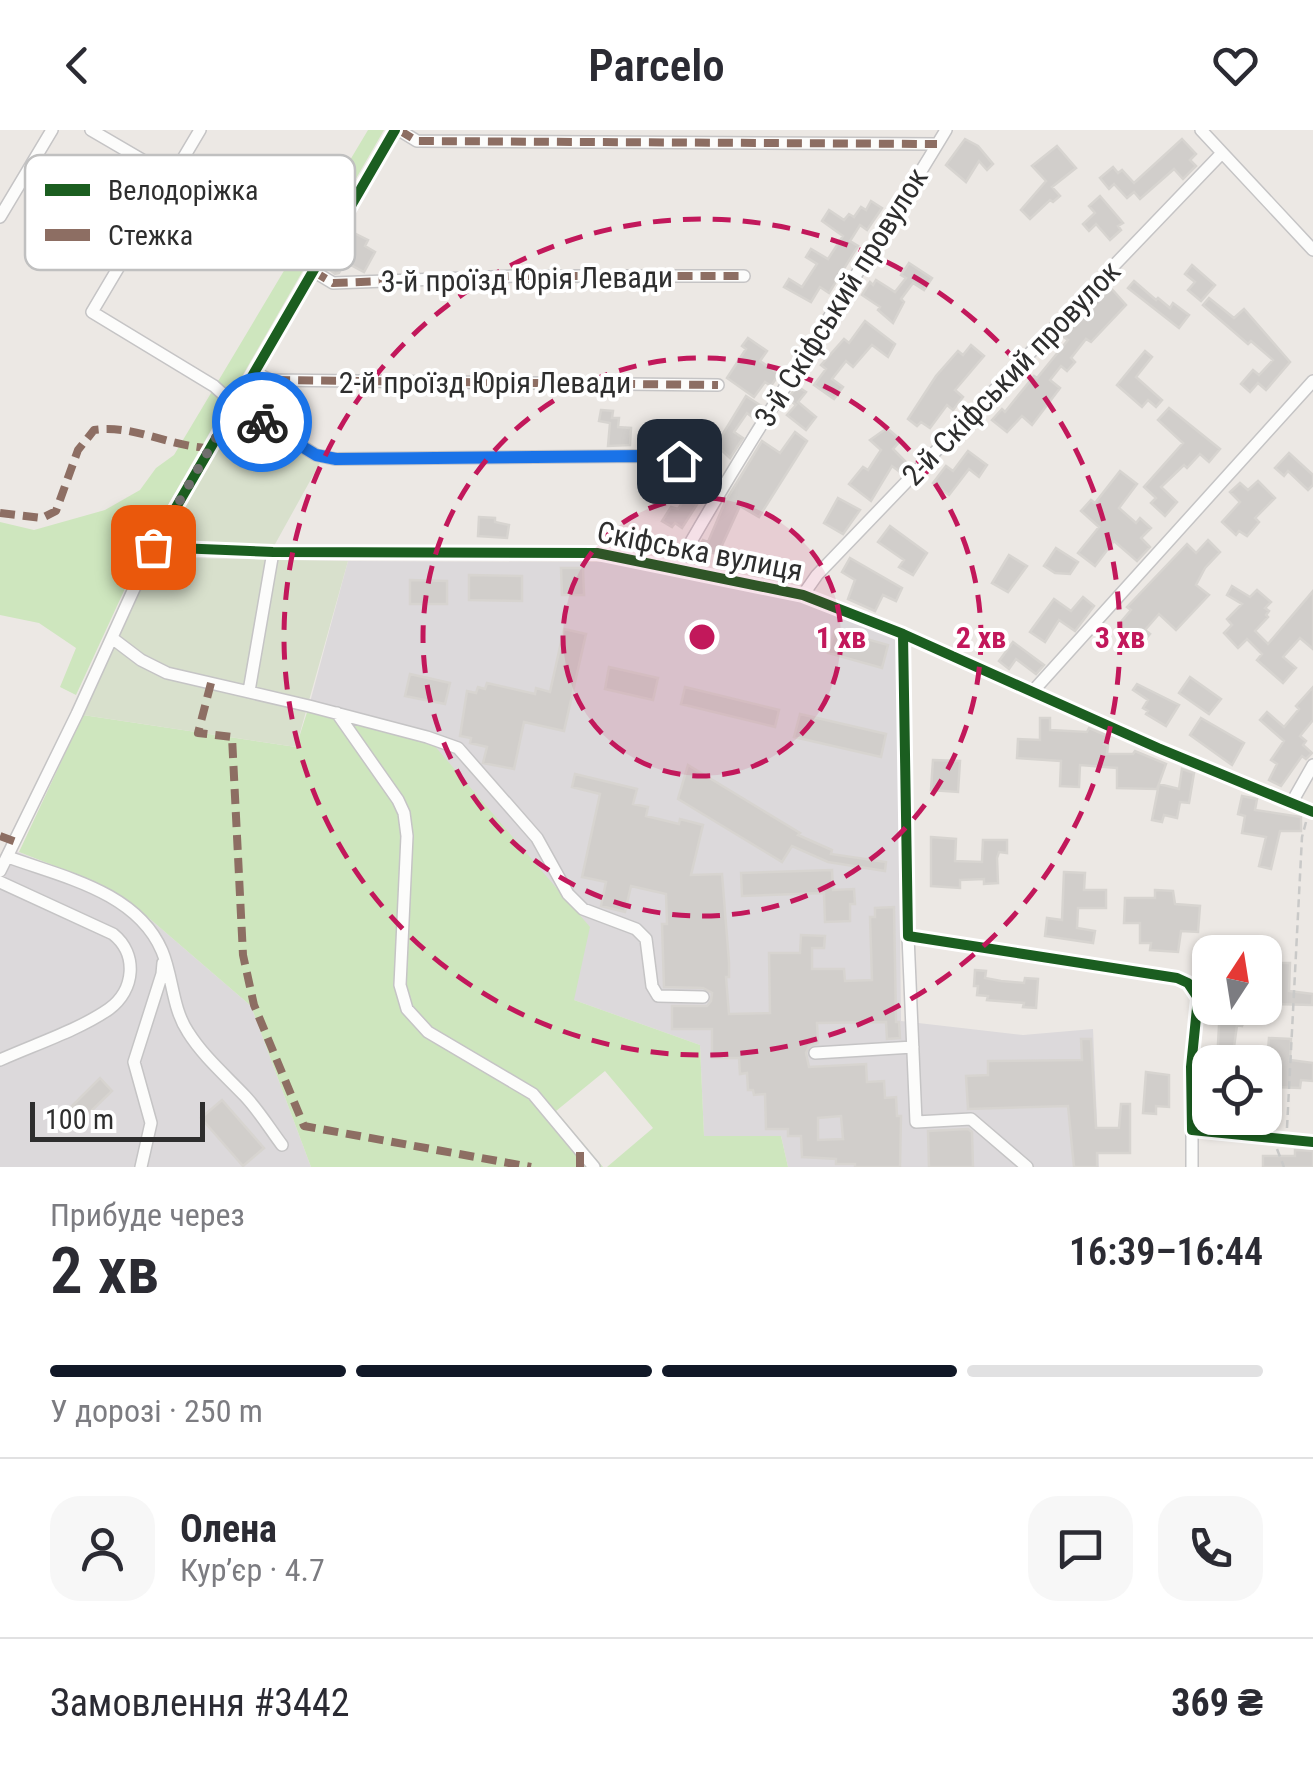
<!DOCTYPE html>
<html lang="uk">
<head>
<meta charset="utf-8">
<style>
	:root { --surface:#fff; --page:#f7f7f7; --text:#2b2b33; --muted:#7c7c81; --line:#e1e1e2; --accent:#111827 }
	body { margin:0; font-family:"Roboto Condensed",sans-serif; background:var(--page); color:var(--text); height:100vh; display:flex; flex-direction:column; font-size:38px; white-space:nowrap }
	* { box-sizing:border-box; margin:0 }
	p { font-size:32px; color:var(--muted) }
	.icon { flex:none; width:55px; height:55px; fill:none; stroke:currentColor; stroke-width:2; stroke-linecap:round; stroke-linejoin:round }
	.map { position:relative; height:1037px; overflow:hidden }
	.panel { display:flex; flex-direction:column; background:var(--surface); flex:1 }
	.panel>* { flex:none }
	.needle { width:65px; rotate:12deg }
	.buttons { position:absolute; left:1192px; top:805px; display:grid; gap:20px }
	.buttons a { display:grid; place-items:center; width:90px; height:90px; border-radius:20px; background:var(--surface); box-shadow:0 2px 8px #0004; font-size:50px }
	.scale { position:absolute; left:30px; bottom:25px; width:175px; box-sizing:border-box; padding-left:10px; border:5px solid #2e2e2e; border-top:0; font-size:28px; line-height:35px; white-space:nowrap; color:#2e2e2e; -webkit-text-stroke:8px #fff; paint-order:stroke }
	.pin { position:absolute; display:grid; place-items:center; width:85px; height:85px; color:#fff; margin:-42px; border-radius:20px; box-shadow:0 5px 15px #0006 }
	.courier { position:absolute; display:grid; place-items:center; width:100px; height:100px; margin:-50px; border:8px solid #1a73e8; border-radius:50%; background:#fff; color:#222; box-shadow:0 2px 12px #0007 }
	.summary em { font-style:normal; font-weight:600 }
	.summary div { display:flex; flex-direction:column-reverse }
	.summary { display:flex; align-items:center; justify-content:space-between; height:170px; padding:0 50px }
	h1 { font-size:65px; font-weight:600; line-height:75px }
	.bar { display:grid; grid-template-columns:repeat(4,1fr); gap:15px 10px; align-content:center; height:120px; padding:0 50px }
	.bar i { height:12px; border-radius:8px; background:var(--line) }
	.bar .current { background:var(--accent) }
	.bar p { grid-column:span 4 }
	.line { display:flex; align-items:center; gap:25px; padding:0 50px; border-top:2px solid var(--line) }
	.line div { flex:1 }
	.round { display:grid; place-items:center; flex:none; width:105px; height:105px; border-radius:30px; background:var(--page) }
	header { display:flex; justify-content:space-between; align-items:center; height:130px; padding:0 50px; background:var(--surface); font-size:45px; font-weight:600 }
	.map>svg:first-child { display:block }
	.industrial { fill:#dcd9db }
	.green { fill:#cee6be }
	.cemetery { fill:#d8e0cc }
	.building { fill:#d1cecb; stroke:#d7d4d0; stroke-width:2.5; fill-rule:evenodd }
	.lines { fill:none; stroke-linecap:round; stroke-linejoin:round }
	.minor-casing { stroke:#c5c4c5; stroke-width:14 }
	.path { stroke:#c9c9c8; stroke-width:2.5; stroke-dasharray:8 5; stroke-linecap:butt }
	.minor { stroke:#fcfcfb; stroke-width:11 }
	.quiet { stroke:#8d6e63; stroke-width:8; stroke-dasharray:15 8; stroke-linecap:butt }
	.cycleway-casing { stroke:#fff; stroke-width:16 }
	.cycleway { stroke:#1b5e20; stroke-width:10 }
	.done { stroke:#706f6e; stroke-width:10; stroke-dasharray:0 18 }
	.route { stroke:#1a73e8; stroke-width:12 }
	.ring { fill:none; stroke:#c2185b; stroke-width:5; stroke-dasharray:18 12 }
	.labels { text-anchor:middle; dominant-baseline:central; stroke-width:8; stroke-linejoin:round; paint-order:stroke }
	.street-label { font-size:30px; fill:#2e2e2e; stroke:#fff }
	.key { fill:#fff; stroke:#c0c0c0; stroke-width:2.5 }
	.key-label { font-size:28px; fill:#2e2e2e }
	.centre { fill:#c2185b; stroke:#fff; stroke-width:5 }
	.ring-label { font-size:30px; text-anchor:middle; font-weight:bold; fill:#c2185b; stroke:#fff; stroke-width:8; stroke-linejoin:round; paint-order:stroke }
</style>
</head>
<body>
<header><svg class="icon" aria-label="back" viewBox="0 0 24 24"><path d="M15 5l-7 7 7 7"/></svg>Parcelo<svg class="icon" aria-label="heart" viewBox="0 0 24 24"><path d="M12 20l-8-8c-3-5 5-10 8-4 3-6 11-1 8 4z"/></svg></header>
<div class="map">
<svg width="1313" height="1037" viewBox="0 0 1313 1037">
	<rect width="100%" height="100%" fill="#ece8e4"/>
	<path class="industrial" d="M348,431L606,432L803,471L897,510L901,891L1023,905L1093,899L1099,1037H788L781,1006H704L700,915L574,870L309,576Z
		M5,717L91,750L128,770L251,876L311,1037H0V725Z"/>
	<path class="green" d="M368,0H384L146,413L76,565L60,557L76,518L39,493L0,485V392L34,400L105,380L140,360L156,338L174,325Z
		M309,576L427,607L590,797L574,870L700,915L704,1006H781L788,1037H607L653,998L605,941L556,981L603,1037H311L251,876L128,770L91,750L19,722L83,585L296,617Z"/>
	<path class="cemetery" d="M237,282L320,333L274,416L190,413L178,404L176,391Z
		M188,428L348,431L296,617L83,585L143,455L180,459Z"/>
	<path class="building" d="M965,9L978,16L993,34L987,40L979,31L966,52L946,35Z
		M1182,9L1196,24L1190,30L1196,36L1183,49L1174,39L1140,69L1134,62L1127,68L1114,54L1109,59L1100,48L1113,37L1118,43L1122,40L1134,53Z
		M1057,16L1076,38L1052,57L1060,66L1053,72L1050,70L1030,89L1021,80L1046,51L1032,36Z
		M1100,66L1123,93L1118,96L1121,100L1110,110L1096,94L1089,101L1083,94L1095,83L1089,76Z
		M871,71L882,78L867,100L860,95L850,111L858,116L829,163L820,157L811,172L784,157L789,149L802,157L817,134L806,127L811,119L828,129L843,106L822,91L829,80L844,90L849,84L854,87L861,77L866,80Z
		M352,102L368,110L365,116L375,122L364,142L345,132L339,143L335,144L329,139Z
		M909,133L932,148L924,160L913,153L901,169L904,172L893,193L878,180L880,177L862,165L870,152L873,155L876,150L895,162L906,148L901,145Z
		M1192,135L1215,155L1201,171L1188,160L1195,152L1185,144Z
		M1134,151L1156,170L1158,168L1170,178L1173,173L1189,185L1179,198L1128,158Z
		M1110,157L1126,175L1091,212L1086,209L1071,228L1075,232L1067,241L1061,236L1050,250L1060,258L1032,295L1022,286L1007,302L992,290L1002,279L1005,282L1034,246L1037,248L1068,210L1061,205Z
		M1209,168L1234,188L1244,179L1290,232L1266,260L1258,253L1250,262L1241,254L1253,240L1259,245L1273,230L1251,211L1248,214L1203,175Z
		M865,191L895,214L888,227L872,215L853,237L846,231L832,249L843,257L834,269L814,255L826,239L821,235L844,209L849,213Z
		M748,208L767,221L760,231L779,244L771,256L765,252L754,267L727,248L746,219L742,216Z
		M971,215L984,226L955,260L963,267L953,280L947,275L930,298L921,292L917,296L908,289L936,246L958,221L963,225Z
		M1145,221L1152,227L1136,247L1162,270L1156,277L1148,270L1142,277L1117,255Z
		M797,256L806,262L798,272L816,287L806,300L787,285L796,275L788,269Z
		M746,266L760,275L752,287L747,283L734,302L743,308L730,328L716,315Z
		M1169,278L1220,319L1209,332L1200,324L1187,338L1184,335L1161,357L1177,372L1165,386L1151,373L1156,368L1144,357L1183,313L1158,290Z
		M601,280L613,281L612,288H619L618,297L631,298L630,315L608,316L610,293L599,291Z
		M887,298L901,310L893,319L907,333L900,342L892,336L871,371L849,354L863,337L868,340L881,320L870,310Z
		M795,302L807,311L759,387L740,376L718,424L697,420L703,410L708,412L725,372L762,311L780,323Z
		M968,321L987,335L979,347L969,339L949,365L933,353L946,336L953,341Z
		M1289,323L1313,345V355L1308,360L1288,341L1284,346L1275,338Z
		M701,333L717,343L682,398L675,393L672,397L662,391L671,377L678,379L695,353L691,351Z
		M1120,341L1137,354L1119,378L1136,393L1140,388L1151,398L1141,408L1150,417L1137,431L1114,411L1095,436L1078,423L1099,397L1081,381L1091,370L1095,373Z
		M1258,351L1275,368L1255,388L1259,392L1247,406L1239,401L1236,405L1222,392L1240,372L1230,362L1240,353L1248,360Z
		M838,368L860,380L843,404L824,393Z
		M479,387L495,388V392L509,395L507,408L478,406Z
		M890,396L927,423L913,445L899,437L904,430L878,412Z
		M1208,410L1220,422L1205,438L1196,455L1209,465L1176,500L1159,484L1145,500L1150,504L1138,518L1130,511L1134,507L1119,494L1131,480L1127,477L1187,414L1196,423Z
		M1056,418L1078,432L1070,444L1055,443L1044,436Z
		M1009,425L1027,436L1008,462L992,453Z
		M850,428L902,458L896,471L883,465L875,481L848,469L855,450L842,442Z
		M561,438H583L584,465H562Z
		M469,445L522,446V471L469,470Z
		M410,450L447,451V474H410Z
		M1232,456L1250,467L1257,460L1271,472L1265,478L1269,481L1266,485L1268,487L1255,501L1268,514L1313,461V519L1300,508L1283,527L1296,538L1283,553L1257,530L1262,524L1247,509L1238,518L1224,503L1232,495L1227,489L1242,474L1227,465Z
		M1083,467L1094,476L1075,501L1059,490L1045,512L1030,502L1054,469L1071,481Z
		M564,499L586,504L564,601L524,592L514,639L483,633L487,617L470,613L471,608L460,606L467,561L476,563L478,557L485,559L487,553L535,564L536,558L550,562Z
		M835,500L888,515L882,538L828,523Z
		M1013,512L1044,535L1036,544L1016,529L1009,539L999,531Z
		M609,537L658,548L653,570L605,559Z
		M410,544L450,553L445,574L405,566Z
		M1190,547L1221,569L1209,584L1179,563Z
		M1137,554L1179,575L1166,596L1146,584L1148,581L1143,578L1148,570L1133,560Z
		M685,557L779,580L775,597L681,574Z
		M1313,557V590L1300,606L1306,611L1303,615L1312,623L1306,629L1302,626L1281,656L1269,650L1277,634L1271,630L1284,611L1260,590L1267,582L1284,597L1299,579L1296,576Z
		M800,584L886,604L881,627L794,607Z
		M1040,588H1050V600L1087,602L1089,598L1108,606L1104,614L1108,615L1107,624H1133L1135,621L1166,634L1157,659L1117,658V638L1080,635L1079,657L1060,656L1061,631L1017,628L1018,609L1040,610Z
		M1201,588L1244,613L1232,635L1190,605Z
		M933,630L960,631L958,662L931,660Z
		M688,635L800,703L798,705L832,720L831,724L886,732L885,741L828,732L792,716L782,732L678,669Z
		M1182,639L1194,643L1189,673L1180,672L1177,688L1164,685L1162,692L1152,690L1159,654L1179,659Z
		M575,644L637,659L633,674L648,677L646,686L679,694L680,689L703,695L691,745L722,744L729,832V847H726L729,884L770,883L769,823H800L801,805L825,806L824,818H812V839H844L845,851L872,850L870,787H875V778L894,777L896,892H899L900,908L887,909L886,892L817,893L818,913L809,916L806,923L809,937L866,934L867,952L884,951L885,968L896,967L897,986H901L900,1037H855V1034H836V1029L802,1027L801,1006H788V999H766L765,964L754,965L753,960H748L747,943L740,944L739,928H712V899H672V876H707L711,871L712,863L703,858L664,857L662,794H667L666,764L631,756L625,782L601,776L606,752L582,747L600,664L572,657ZM841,986L843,1009L818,1010V988Z
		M1242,666L1257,669L1255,680L1301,687V701H1280L1271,739L1259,736L1266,707L1242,703L1245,686L1238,684Z
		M931,707L956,709L955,731L982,732L983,710H1007V723L999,722L997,728L998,753L984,754V749L960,750V758L931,756Z
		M832,740L833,760L854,759L855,774H850V791L825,792L824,763L742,766L741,743Z
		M1064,742L1085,743L1084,760H1106V778H1078L1077,798L1095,801L1093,813L1045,806L1047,788L1062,790Z
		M1155,760L1173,761L1175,774L1200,776L1198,802L1181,801L1178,822L1150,820L1151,813H1140V793H1124L1125,768H1155Z
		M1275,833H1290L1289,861L1313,864L1312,875L1272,874Z
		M975,840L986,841L985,848L1001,851L1024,853L1025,848L1038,849L1036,878L1023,877L1024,873L987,870L988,866L977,865L978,856H974Z
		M1220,878H1249L1242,896L1237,895L1232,932H1217Z
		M1269,908L1291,909L1290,930L1313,933V951L1301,950L1300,958L1274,957L1275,932H1267Z
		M1081,909H1091L1096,998H1119L1121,974H1130V1023H1097V1037H1074L1068,976L968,979L966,946L988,945V931L1082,930Z
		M1146,942L1169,945V977L1156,976V984L1143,983Z
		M100,948L112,961L83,989L71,977Z
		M222,970L264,1018L243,1036L201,988Z
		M968,999L972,1002L973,1037H929L928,1001Z
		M1295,1020L1313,1021V1037H1263V1026H1295Z"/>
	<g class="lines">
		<defs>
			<path id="minor" d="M91,0L163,42H176L321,128
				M200,0L92,182L214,256L235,275L316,325L335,329L644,326L679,331
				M399,0L417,11L937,14
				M1201,0L1313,120
				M0,87L52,0
				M313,141L333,153L515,146H744
				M254,242L270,250L718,255
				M153,417L273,422L597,423L803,465L903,504L1158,618L1313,682
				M676,438C760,289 858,147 946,0
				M803,465L817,445L1221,24
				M903,504L908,806L1177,848L1188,853L1198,868L1191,937L1192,1000L1313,1012
				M112,508L141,530L167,543L309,576L427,607L458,618L537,708L568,764L583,779L636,799L646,809L652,856L658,866L703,867
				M1034,560L1313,251
				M249,561L273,422
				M337,583L398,670L404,683L407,706L400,855L407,879L428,902L533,964L594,1037
				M1292,672L1313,635
				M8,727C63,747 137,762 162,821C173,847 172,878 188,902C203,926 225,945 245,966C259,981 270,999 282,1015
				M0,741L77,584L153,417L395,0
				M0,752L113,804C138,824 135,860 109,879C79,900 33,915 0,930
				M908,806L916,992L971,989L1027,1037
				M815,923L913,917
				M1192,1000V1037
				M141,1037L151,993L134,932L162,844L163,833"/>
		</defs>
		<use href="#minor" class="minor-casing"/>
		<path class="path" d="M1287,998L1302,707L1306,692
			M1277,1019L1284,1037"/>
		<use href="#minor" class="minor"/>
		<path class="quiet" d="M399,0L417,11L937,14
			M313,141L333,153L515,146H744
			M254,242L270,250L718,255
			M235,275L316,325L335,329L644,326L679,331
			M0,383L42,388L56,381L78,320L94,300C133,294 170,317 210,318
			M211,553L198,603L232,607L243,825L254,875L304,996L531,1037
			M0,706L16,712
			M580,1037V1022"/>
		<defs>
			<path id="cycleway" d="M395,0L153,417L273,422L597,423L803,465L903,504L1158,618L1313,682
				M903,504L908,806L1177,848L1188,853L1198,868L1191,937L1192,1000L1313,1012"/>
		</defs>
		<use href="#cycleway" class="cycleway-casing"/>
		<use href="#cycleway" class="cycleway"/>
	</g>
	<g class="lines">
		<path class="done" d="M153,417L235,275L262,292"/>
		<path class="route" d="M262,292L316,325L336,329L644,326L679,331"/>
	</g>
	<circle cx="702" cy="507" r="139" fill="#c2185b" fill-opacity=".12"/>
	<g class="ring">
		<circle cx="702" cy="507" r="139"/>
		<circle cx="702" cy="507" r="279"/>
		<circle cx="702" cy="507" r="418"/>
	</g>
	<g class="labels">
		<g class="street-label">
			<text transform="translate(527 149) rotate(-1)">3-й проїзд Юрія Левади</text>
			<text transform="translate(841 167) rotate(-58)">3-й Скіфський провулок</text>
			<text transform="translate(1011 243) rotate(-46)">2-й Скіфський провулок</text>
			<text x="485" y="252">2-й проїзд Юрія Левади</text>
			<text transform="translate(700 421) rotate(11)">Скіфська вулиця</text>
		</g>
	</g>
	<rect x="25" y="25" width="330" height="115" rx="15" class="key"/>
	<rect x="45" y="54" width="45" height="12" fill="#1b5e20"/>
	<rect x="45" y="99" width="45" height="12" fill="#8d6e63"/>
	<g class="key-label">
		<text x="108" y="70">Велодоріжка</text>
		<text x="108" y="115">Стежка</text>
	</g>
	<circle cx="702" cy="507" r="15" class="centre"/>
	<g class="ring-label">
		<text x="841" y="518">1 хв</text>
		<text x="981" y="518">2 хв</text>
		<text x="1120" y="518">3 хв</text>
	</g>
</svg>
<div class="buttons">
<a><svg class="needle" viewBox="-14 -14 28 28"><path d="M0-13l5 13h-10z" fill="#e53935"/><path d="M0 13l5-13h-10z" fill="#7c7c81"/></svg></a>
<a><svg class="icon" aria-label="locate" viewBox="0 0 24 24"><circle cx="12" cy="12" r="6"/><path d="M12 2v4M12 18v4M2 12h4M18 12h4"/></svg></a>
</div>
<div class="scale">100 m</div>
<div class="pin" style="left:153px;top:417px;background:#ea580c"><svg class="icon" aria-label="bag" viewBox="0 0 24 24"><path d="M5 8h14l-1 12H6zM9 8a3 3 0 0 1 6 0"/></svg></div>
<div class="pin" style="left:679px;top:331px;background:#1f2937"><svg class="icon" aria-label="home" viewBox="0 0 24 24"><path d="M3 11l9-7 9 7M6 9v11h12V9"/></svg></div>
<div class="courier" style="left:262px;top:292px"><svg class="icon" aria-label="bike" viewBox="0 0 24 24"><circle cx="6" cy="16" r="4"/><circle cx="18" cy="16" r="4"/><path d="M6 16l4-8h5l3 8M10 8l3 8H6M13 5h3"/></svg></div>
</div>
<section class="panel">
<div class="summary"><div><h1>2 хв</h1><p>Прибуде через</p></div><em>16:39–16:44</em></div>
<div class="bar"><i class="current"></i><i class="current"></i><i class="current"></i><i></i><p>У дорозі · 250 m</p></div>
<div class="line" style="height:180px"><a class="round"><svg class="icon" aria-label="person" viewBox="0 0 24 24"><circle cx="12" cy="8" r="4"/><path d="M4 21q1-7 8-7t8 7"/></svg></a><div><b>Олена</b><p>Кур’єр · 4.7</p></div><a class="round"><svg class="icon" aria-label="chat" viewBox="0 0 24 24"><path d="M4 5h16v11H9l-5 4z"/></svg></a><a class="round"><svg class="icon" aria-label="phone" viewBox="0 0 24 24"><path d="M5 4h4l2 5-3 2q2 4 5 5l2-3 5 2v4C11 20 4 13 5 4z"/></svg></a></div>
<div class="line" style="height:130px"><div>Замовлення #3442</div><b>369 ₴</b></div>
</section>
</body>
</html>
